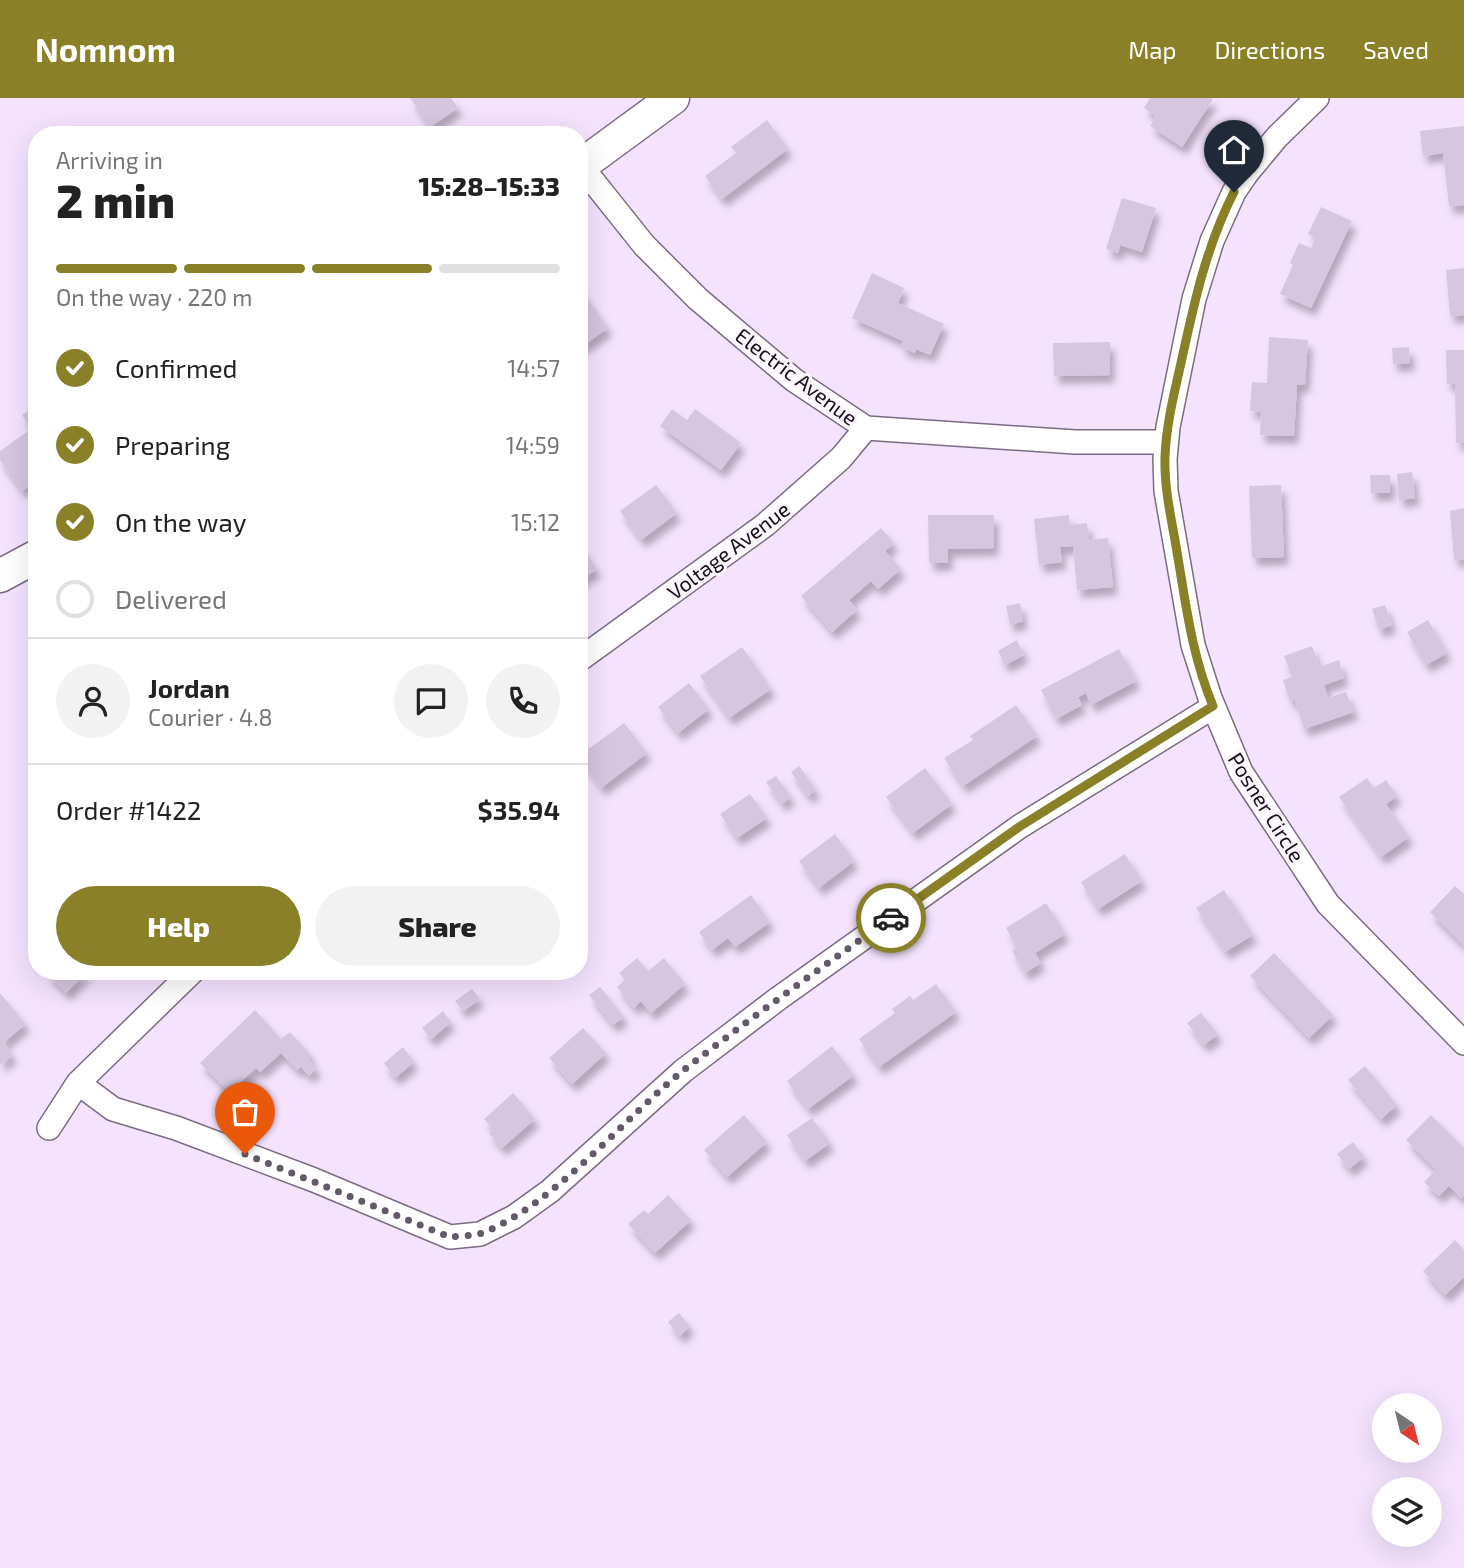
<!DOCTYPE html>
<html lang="en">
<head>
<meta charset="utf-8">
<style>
	:root { --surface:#fff; --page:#f2f2f2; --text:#222; --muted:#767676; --line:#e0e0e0; --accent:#898027 }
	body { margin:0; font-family:"Exo 2",sans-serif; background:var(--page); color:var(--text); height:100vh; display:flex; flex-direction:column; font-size:26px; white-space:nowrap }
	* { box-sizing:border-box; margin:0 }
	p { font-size:23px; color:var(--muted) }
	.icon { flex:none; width:38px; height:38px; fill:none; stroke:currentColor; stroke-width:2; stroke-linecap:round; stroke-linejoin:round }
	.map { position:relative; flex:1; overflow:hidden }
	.details { position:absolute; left:28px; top:28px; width:560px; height:854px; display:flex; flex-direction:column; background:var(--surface); border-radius:28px; box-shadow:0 7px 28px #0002 }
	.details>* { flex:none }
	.needle { width:46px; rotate:145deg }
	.buttons { position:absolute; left:1372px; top:1295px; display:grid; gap:14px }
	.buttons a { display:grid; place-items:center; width:70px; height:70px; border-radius:50%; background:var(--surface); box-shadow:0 7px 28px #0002; font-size:35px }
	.pin { position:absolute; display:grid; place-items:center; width:60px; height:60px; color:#fff; margin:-72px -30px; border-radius:50% 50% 50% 0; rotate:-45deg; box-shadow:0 0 7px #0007 }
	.pin .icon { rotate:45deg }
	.courier { position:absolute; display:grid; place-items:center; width:70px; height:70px; margin:-35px; border:5px solid #898027; border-radius:50%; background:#fff; color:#222; box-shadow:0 2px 9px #0007 }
	.head em { font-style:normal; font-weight:800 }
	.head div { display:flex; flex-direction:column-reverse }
	.head { display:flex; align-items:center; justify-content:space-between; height:119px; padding:0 28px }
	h1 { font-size:46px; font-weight:800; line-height:52px }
	.bar { display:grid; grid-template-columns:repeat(4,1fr); gap:10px 7px; align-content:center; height:84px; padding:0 28px }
	.bar i { height:9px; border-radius:5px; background:var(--line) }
	.bar .selected { background:var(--accent) }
	.bar p { grid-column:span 4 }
	.line { display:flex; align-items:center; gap:18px; padding:0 28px; border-top:2px solid var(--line) }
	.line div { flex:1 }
	.round { display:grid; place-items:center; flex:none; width:74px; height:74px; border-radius:37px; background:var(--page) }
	ol { padding:0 28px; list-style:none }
	li { display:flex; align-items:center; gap:21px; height:77px }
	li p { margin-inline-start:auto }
	li .icon { padding:7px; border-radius:50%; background:var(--accent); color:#fff; stroke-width:4 }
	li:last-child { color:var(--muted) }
	li i { width:38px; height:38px; border:4px solid var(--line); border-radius:50% }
	.button { display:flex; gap:14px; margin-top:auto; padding:14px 28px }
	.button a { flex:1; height:80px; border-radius:42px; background:var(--accent); color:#fff; font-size:28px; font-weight:800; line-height:80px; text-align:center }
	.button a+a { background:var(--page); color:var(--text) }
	header { display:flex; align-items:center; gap:42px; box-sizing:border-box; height:98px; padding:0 35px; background:var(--accent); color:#fff }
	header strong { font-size:33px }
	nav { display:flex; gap:38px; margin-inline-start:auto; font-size:24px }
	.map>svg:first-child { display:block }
	.building { fill:#d6c6e0; filter:url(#shadow) }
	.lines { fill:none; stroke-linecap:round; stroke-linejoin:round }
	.minor-casing { stroke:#7b6b83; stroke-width:26 }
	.secondary-casing { stroke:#7b6b83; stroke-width:35 }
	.minor { stroke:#fff; stroke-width:23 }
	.secondary { stroke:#fff; stroke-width:32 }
	.done { stroke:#635968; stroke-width:7; stroke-dasharray:0 12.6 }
	.route { stroke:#898027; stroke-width:9 }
	.labels { text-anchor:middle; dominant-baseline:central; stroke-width:6; stroke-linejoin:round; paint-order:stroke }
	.street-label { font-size:21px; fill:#150f18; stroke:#faf6fc }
</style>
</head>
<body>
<header>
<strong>Nomnom</strong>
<nav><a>Map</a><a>Directions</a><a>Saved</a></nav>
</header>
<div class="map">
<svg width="1464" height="1470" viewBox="0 0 1464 1470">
	<defs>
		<filter id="shadow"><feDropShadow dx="4.5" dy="8" stdDeviation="3.5" flood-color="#0004"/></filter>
	</defs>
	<rect width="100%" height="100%" fill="#f5e3fe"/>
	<path class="building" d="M410,0H451L458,10L430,29Z
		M1150,0H1211L1213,1L1182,49L1150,28L1156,18L1144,10Z
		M767,22L788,51L722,101L705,78L736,55L731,49Z
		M1464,28V107L1449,108L1443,55L1423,58L1420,33Z
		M1122,100L1156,110L1142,154L1120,147L1118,155L1106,151Z
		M1321,109L1352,123L1311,210L1280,196L1293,167L1290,165L1299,145L1311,150L1316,140L1308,136Z
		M1464,170V217L1450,218L1446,172Z
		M872,175L904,190L898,205L944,226L930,257L916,251L915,255L901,249L903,243L852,220Z
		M579,189L608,230L581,249L579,247Z
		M1269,239L1308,242L1305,287H1297L1294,338L1260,337L1261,314L1250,313L1252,284L1267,285Z
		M1110,244V277L1054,278L1053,245Z
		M1409,249L1410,265L1393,266L1392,250Z
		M1446,252H1464V345H1456L1455,285L1447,286Z
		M37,307V383L22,393L0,362V353L31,331L22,317Z
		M672,311L687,322L695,311L741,345L721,372L660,328Z
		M1412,374L1415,400L1399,402L1397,376Z
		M1370,377H1390V395H1371Z
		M656,387L677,415L641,442L620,413Z
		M1281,387L1284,459L1252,460L1249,388Z
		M1464,410V461L1454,462L1450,413Z
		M928,417H994V450L948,451V465H929Z
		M1069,417V427L1087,425L1089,442L1108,440L1113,489L1077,492L1073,448L1060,449L1062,464L1039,467L1034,421Z
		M881,430L894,445L885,453L901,471L878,491L871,483L849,502L857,512L832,534L801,498Z
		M579,446L597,471L579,483Z
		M1020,505L1023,523L1010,527L1006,508Z
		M1385,507L1392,527L1379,532L1372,511Z
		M1428,522L1447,555L1426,567L1407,534Z
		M1017,542L1024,557L1005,567L998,553Z
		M1312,548L1319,569L1339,562L1344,580L1324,587L1328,600L1346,594L1354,614L1304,631L1295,602L1290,603L1283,582L1292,579L1284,558Z
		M742,549L771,591L729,620L700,578Z
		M1119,551L1136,583L1091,607L1086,595L1078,599L1082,607L1056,621L1041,592Z
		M689,585L709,611L678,635L658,609Z
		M1016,607L1037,638L963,688L944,660L973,642L970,638Z
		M624,625L647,655L601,690L579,658Z
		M799,668L816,692L808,698L791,674Z
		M925,670L952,706L913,735L886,699Z
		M776,678L791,699L782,706L766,684Z
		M1367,680L1374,690L1386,682L1397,698L1386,706L1409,739L1381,759L1339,699Z
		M750,696L767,720L737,740L720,716Z
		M835,736L854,763L819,790L799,763Z
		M1125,756L1142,783L1098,811L1081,784Z
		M1455,788L1464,796V848L1430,814Z
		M1224,792L1253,837L1225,854L1196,810Z
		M751,797L770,824L735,849L728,840L712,852L699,834Z
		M1046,805L1065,836L1035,855L1041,865L1025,875L1012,853L1017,849L1006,830Z
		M1274,855L1333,917L1309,940L1250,878Z
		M637,860L648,873L664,860L685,886L651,915L641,903L634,910L617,889L625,882L619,875Z
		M45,873H88L66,895Z
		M936,886L956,914L879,969L859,941L895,915L892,911L910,898L913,902Z
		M600,889L624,919L613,927L589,897Z
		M472,891L480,901L463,913L455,903Z
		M0,895L26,926L3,945L13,957L0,967Z
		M255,912L281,941L290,934L312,958L308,961L317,970L309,978L301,969L297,972L281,955L260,974L256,970L229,994L200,965Z
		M443,913L451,924L431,941L422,930Z
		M1201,915L1218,936L1204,947L1187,925Z
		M583,930L606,955L572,986L549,960Z
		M832,948L854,977L808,1011L787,983Z
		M403,949L414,964L395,980L384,965Z
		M1365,968L1397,1007L1381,1021L1348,982Z
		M513,995L535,1021L502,1050L489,1035L493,1031L484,1021Z
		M744,1017L767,1044L727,1079L704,1052Z
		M1431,1017L1464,1050V1098L1461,1100L1449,1088L1439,1098L1424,1084L1436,1072L1406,1042Z
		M812,1020L830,1045L805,1063L787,1037Z
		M1353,1044L1364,1059L1349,1071L1337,1056Z
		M668,1097L691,1122L655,1155L628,1126L644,1112L648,1116Z
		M1455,1142L1464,1152V1179L1445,1197L1423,1173Z
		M679,1215L690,1228L680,1238L668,1224Z"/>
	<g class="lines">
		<defs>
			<path id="minor" d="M1317,0L1277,39L1247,75L1234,94L1212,143L1194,201L1168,329L1165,361L1166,393L1193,547L1210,600L1241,674L1328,806L1464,945
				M581,68L644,147L698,201L794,282L866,330L1075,344H1166
				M579,562L765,427L841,360L866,330
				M78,985L113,1011L176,1030L314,1082L450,1139L480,1136L514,1119L550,1093L683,973L779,900L1019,729L1213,609
				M49,1030L78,985L193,873"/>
			<path id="secondary" d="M579,69L673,0
				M0,478L37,458"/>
		</defs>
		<use href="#minor" class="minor-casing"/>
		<use href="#secondary" class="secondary-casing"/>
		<use href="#minor" class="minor"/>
		<use href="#secondary" class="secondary"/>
	</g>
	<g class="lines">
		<path class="done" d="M245,1056L450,1139C460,1138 473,1138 482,1135C553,1108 624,1020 685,971C752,919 822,869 891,820"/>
		<path class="route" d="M891,820L1019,729L1213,608C1192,558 1186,507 1177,454C1172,423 1164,391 1165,359C1166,328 1174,296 1181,265C1194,205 1206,149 1234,94"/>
	</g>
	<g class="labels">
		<g class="street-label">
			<text transform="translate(797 278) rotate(37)">Electric Avenue</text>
			<text transform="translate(728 452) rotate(-37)">Voltage Avenue</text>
			<text transform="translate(1267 709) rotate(58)">Posner Circle</text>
		</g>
	</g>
</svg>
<div class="buttons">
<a><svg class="needle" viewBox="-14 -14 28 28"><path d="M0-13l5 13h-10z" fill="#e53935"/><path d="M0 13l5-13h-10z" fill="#767676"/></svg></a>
<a><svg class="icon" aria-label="layers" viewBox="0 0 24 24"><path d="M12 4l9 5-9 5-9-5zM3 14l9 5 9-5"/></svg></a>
</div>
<div class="pin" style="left:245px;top:1056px;background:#ea580c"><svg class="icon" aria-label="bag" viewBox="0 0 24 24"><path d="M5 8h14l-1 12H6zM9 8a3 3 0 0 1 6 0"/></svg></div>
<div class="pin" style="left:1234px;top:94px;background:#1f2937"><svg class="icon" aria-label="home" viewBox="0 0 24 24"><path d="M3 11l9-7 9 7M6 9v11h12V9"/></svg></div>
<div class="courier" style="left:891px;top:820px"><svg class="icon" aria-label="car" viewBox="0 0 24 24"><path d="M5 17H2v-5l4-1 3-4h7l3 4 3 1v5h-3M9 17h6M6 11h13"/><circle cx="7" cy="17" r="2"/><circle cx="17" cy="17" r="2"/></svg></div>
<section class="details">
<div class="head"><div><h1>2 min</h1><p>Arriving in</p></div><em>15:28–15:33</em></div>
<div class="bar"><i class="selected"></i><i class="selected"></i><i class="selected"></i><i></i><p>On the way · 220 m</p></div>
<ol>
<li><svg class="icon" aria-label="check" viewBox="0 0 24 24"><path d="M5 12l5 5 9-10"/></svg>Confirmed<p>14:57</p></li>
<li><svg class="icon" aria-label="check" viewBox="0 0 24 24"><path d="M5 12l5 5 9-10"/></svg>Preparing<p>14:59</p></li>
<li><svg class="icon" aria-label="check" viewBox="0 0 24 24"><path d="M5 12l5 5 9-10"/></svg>On the way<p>15:12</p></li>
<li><i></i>Delivered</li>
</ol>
<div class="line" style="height:126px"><a class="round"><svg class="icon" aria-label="person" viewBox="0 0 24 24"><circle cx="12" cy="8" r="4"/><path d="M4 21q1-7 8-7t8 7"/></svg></a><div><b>Jordan</b><p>Courier · 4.8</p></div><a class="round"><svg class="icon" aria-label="chat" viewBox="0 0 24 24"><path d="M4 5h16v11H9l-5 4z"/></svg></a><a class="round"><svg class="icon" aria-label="phone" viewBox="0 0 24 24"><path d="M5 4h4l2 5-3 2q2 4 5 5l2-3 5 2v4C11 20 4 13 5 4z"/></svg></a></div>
<div class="line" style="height:91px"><div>Order #1422</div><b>$35.94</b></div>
<div class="button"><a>Help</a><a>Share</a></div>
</section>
</div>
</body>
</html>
